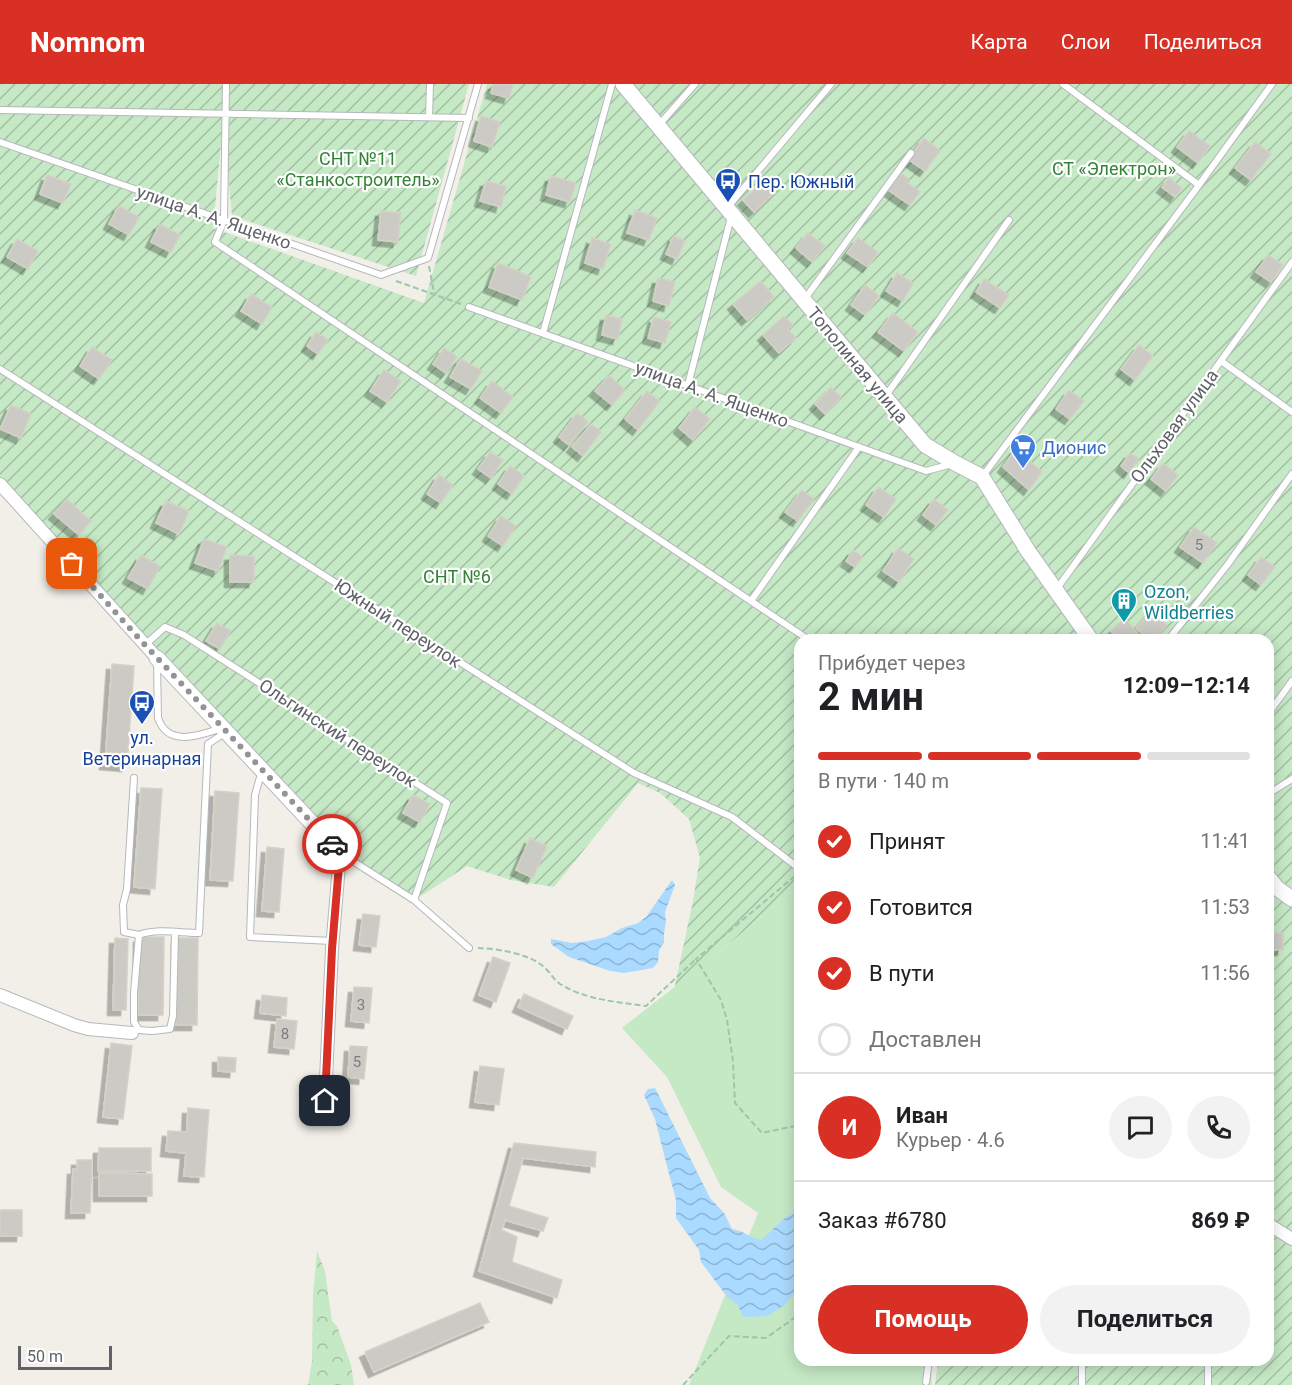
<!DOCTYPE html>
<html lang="ru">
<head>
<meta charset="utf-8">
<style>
	:root { --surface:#fff; --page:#f2f2f2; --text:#202124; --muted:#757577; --line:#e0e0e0; --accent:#d93025 }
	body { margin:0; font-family:Roboto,sans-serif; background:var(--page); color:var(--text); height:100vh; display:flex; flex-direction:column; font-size:22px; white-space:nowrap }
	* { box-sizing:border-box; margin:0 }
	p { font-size:20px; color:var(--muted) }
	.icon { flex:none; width:33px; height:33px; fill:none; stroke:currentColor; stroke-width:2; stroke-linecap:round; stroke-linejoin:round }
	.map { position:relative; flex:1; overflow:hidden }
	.sheet { position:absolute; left:794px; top:550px; width:480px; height:732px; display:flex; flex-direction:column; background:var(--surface); border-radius:18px; box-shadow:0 3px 15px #0003 }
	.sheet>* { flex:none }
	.scale { position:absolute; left:18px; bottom:15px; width:94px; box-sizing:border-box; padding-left:6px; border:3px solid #5f6368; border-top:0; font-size:16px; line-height:21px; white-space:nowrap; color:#5f6368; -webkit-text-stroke:4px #fff; paint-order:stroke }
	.pin { position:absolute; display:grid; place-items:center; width:51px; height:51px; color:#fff; margin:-26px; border-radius:12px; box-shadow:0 3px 9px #0006 }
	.courier { position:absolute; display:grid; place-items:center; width:60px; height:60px; margin:-30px; border:4px solid #d93025; border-radius:50%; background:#fff; color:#222; box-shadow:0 2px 8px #0007 }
	.head em { font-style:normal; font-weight:700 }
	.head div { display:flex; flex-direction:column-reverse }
	.head { display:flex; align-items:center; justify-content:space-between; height:102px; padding:0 24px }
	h1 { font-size:39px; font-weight:700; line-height:45px }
	.bar { display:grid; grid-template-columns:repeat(4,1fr); gap:9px 6px; align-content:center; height:72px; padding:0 24px }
	.bar i { height:8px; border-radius:4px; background:var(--line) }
	.bar .selected { background:var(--accent) }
	.bar p { grid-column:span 4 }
	.line { display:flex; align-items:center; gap:15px; padding:0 24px; border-top:2px solid var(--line) }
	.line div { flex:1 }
	.round { display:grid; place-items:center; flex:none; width:63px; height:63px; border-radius:32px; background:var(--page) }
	ol { padding:0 24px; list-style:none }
	li { display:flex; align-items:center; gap:18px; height:66px }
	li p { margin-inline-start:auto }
	li .icon { padding:6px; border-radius:50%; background:var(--accent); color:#fff; stroke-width:4 }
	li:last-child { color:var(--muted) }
	li i { width:33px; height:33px; border:3px solid var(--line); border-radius:50% }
	.primary-button { display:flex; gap:12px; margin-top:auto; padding:12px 24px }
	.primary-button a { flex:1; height:69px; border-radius:36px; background:var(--accent); color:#fff; font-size:24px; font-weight:700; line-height:69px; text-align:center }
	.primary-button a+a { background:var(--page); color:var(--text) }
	header { display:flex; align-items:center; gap:36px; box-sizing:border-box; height:84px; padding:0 30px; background:var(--accent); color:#fff }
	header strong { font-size:28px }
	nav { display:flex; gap:33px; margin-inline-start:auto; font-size:21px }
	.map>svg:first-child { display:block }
	.green { fill:#c5e8c5 }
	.forest { fill:url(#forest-crowns) }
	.garden { fill:url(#garden-furrows) }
	.water { fill:url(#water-waves) }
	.building { fill:#cccac5; stroke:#d6d1c6; stroke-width:1.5; filter:url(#shadow) }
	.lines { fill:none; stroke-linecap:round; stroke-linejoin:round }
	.service-casing { stroke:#b5b8bc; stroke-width:8 }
	.minor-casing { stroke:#b5b8bc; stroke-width:14 }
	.tertiary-casing { stroke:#b5b8bc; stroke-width:17 }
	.path { stroke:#9cc7a9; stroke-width:2; stroke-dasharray:6 3; stroke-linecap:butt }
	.service { stroke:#fff; stroke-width:6 }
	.minor { stroke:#fff; stroke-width:12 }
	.tertiary { stroke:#fff; stroke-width:15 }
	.done { stroke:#929495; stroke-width:6; stroke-dasharray:0 10.8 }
	.route { stroke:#d93025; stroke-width:8 }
	.labels { text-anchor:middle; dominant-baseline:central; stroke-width:4.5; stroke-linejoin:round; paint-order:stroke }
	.number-label { font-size:15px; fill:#7a7d7f }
	.park-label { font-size:18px; fill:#348238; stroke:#fff }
	.transit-label { font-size:18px; fill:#164399; stroke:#fff; text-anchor:start }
	.street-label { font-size:18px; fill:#5f6368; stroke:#fff }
	.shop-label { font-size:18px; fill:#366cbe; stroke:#fff; text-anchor:start }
	.culture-label { font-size:18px; fill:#0d838f; stroke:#fff; text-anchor:start }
</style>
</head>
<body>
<header>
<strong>Nomnom</strong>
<nav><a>Карта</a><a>Слои</a><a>Поделиться</a></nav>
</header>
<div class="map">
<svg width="1292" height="1301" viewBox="0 0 1292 1301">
	<defs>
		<pattern id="forest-crowns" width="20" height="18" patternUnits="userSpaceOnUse" patternTransform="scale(1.5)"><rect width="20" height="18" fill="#c5e8c5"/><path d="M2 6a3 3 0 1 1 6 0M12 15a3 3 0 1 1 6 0" fill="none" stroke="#a3c0a4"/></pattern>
		<pattern id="garden-furrows" width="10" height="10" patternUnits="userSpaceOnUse" patternTransform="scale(1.5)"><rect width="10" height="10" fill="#c5e8c5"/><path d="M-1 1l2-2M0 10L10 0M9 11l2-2" fill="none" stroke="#a3c0a4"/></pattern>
		<pattern id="water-waves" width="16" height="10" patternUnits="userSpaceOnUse" patternTransform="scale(1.5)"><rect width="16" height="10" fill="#aadaff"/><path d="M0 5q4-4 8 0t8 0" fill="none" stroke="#8eb4d2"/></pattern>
		<filter id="shadow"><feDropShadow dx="-5.5" dy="5.5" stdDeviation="0" flood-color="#0004"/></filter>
	</defs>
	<rect width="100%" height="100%" fill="#f1efe8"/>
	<path class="green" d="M799,801L800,1276L931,1277L932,1301H689L758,1129L721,1103L667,993L622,944L727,862Z"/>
	<path class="forest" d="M317,1167L325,1187L332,1237L337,1242L351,1281L354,1301H308L312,1277L313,1212Z"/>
	<path class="garden" d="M0,0H469L416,192L232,132L223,39L213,144L424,219L487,0H615L902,327L629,0H1292V1301H935L938,1277L1268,1276V556H800L799,801L674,906L693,817L700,774L689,735L660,709L638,699L554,803L511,796L467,782L418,814L337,770L0,395Z"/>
	<path class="water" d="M672,796L675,801L665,828L666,838L664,849V859L659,866L658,878L653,884L624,889L610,887L569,873L551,860V855L572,859L588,857L606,853L622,844L638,839L646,833Z
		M655,1004L710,1114L724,1129L732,1145C744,1147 749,1153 761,1156C775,1146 782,1131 799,1128V1174H795L798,1203L785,1221L767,1232L743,1233L738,1221L728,1214L701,1178L699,1166L676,1134V1116L668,1086L655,1035L644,1011L648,1005Z"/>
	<path class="building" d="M494,0H513L509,14L491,9Z
		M481,32L500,38L492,63L474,57Z
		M1189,47L1210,62L1198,79L1177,63Z
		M924,54L940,67L925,87L908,75Z
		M1255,58L1271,70L1251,96L1235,84Z
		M899,88L909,95L906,98L920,108L910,121L887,105Z
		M47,91L71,100L63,119L40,110Z
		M551,92L576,99L570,118L546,111Z
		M1169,94L1182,104L1175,113L1162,103Z
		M486,97L506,102L501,123L480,117Z
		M763,98L774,109L754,128L743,116Z
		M119,122L139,133L129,151L109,140Z
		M635,126L657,134L649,156L627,149Z
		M381,127L401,129L398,158L378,156Z
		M160,140L180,151L171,168L151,158Z
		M808,149L825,162L812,178L796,164Z
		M674,152L685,157L677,175L666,170Z
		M592,154L611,160L603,185L585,179Z
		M858,154L878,168L868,183L847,169Z
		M17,155L38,167L28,185L7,173Z
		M1268,171L1283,181L1271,198L1256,188Z
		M498,179L531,193L522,216L489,203Z
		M897,189L913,199L903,217L886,207Z
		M658,194L675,198L669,222L653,217Z
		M984,195L1009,211L1000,224L976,208Z
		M761,197L774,213L747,236L733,220Z
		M865,201L879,212L865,231L851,221Z
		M251,210L272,223L262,240L241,227Z
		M893,229L918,248L904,267L878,248Z
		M606,231L622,235L618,255L602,251Z
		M784,232L793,241L788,245L796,254L779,269L763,251Z
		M654,233L671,238L665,259L648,254Z
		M316,248L328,256L318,270L307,262Z
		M1139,261L1153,272L1135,296L1121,285Z
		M92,263L112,276L99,295L80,282Z
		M444,264L457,273L446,289L433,280Z
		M461,275L482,287L471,305L450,293Z
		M384,286L401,297L387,318L370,307Z
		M609,291L625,306L612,321L595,307Z
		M492,297L513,313L501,329L480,314Z
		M831,303L841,313L825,330L815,320Z
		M1069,306L1084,317L1070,335L1056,325Z
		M647,307L660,317L638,346L625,335Z
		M11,321L31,330L21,354L0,345Z
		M695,323L710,335L693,356L679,344Z
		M577,329L588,338L569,361L559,353Z
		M591,340L601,348L583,372L572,363Z
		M1016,365L1042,388L1029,406L1003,383Z
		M490,368L503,376L491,394L478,385Z
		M1130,369L1139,375L1129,389L1121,382Z
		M1163,379L1178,391L1166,407L1151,395Z
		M510,382L524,392L512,410L498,400Z
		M439,391L453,401L441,419L427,410Z
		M878,403L896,415L884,433L866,421Z
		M802,406L814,415L798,437L785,428Z
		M67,415L91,437L79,451L54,430Z
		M934,415L948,426L936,441L923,431Z
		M166,417L189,427L179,450L156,439Z
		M501,432L516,442L503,462L488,452Z
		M1194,443L1217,459L1203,479L1180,463Z
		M204,455L227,463L218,487L195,479Z
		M898,464L914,475L899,498L883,487Z
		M853,466L863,473L855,483L846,477Z
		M141,471L160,482L148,505L128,494Z
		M230,471L254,472V498H230Z
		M1261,473L1275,483L1261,501L1248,491Z
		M1151,527L1167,541L1154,556H1150L1136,544Z
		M1125,534L1139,551L1132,556H1119L1111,547Z
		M217,539L231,547L220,565L206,557Z
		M112,580L134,582L127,682L105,680Z
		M141,704L162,705L155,805L134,803Z
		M215,707L239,709L233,797L210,796Z
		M413,711L430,720L420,738L403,729Z
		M530,754L547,762L533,794L516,786Z
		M267,763L284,765L279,828L262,827Z
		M363,830L380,832L376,863L359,861Z
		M1268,849H1283V866H1268Z
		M139,853H164L163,931H138Z
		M115,854L128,855L126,926H113Z
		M177,854H198L197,941H176Z
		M493,873L510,879L496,918L479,911Z
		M354,903L372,904L369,939L351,937Z
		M524,910L573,932L567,945L518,923Z
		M262,911L287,914L286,932L260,929Z
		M277,935L297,937L294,965L274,963Z
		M111,959L132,962L123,1035L103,1033Z
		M350,962L367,963L364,995L348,993Z
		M218,973L236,974L235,988L218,987Z
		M480,982L504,985L499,1021L475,1018Z
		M188,1024L209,1026L204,1093L184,1092L186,1069L166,1067L168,1047L187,1048Z
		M514,1059L596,1068L595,1083L523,1074L509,1122L548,1134L543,1147L505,1136L502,1146L517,1153L512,1178L562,1196L557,1214L479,1187Z
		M99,1064H151V1087H98Z
		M77,1076H92L90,1129H71L73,1085H77Z
		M99,1089L152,1090V1112H99Z
		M0,1126H22V1152H0Z
		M480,1219L489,1238L374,1288L365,1268Z"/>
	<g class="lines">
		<defs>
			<path id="service" d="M226,0L224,136L215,158L809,556
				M1063,0L1199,101
				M0,26L469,34
				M429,33L430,0
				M658,42L695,0
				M0,58L381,191L428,174L478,0
				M727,124L831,0
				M804,216L911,69
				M469,223L926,387L952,380
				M543,249L612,0
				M1221,277L1292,328
				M0,285L634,689L732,733L800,785
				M688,301L731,133
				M885,313L1009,136
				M982,393L1199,101L1272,0
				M1056,506L1292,178
				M751,517L859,363
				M1168,556L1228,480L1292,390
				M145,561L165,543L184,551L447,719L414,816
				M157,578L158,634C168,664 201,651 222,644
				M1268,630L1292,597
				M262,686L255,711L250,853L332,857
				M134,694L127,805L123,821L124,848L139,851
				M1268,710L1292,695
				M340,769L414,816L469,864
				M175,848L173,932L170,945L152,947L139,946L134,938V909L139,851C157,844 180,849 199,849L208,660L226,648
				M1082,1276V1301
				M926,1298L929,1276
				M1208,1301V1276"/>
			<path id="minor" d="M0,400L157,574
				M0,911L74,941L88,945L132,949
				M325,1017L332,865L340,769
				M1268,1140L1292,1155"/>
			<path id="tertiary" d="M623,0L925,361L955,379L982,393L1028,467L1091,556
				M157,574L340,769
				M1268,793L1277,804L1292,815"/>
		</defs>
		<use href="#service" class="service-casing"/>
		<use href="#minor" class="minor-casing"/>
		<use href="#tertiary" class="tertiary-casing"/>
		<path class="path" d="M429,182L434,209
			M396,197L461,220
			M795,792L696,875L721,916L727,936L733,977L735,1019L762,1049L795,1042L800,1043
			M478,864C498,865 528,869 544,883C550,888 554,896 560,900C586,916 617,918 646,922L696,875
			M683,1301L729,1252L766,1254L800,1230"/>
		<use href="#service" class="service"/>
		<use href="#minor" class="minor"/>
		<use href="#tertiary" class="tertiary"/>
	</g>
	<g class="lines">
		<path class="done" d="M72,480L145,561L332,760"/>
		<path class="route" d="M325,1017L332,865L340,769L332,760"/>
	</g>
	<defs>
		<symbol id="bus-pin" viewBox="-11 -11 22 30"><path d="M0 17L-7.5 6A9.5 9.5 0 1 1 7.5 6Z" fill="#1a4fb4" stroke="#fff"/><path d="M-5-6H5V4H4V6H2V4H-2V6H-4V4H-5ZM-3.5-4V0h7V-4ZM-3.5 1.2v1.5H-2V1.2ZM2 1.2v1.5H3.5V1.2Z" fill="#fff"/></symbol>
		<symbol id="supermarket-pin" viewBox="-11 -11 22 30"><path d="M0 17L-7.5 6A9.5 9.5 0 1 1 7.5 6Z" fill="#3f7fe0" stroke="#fff"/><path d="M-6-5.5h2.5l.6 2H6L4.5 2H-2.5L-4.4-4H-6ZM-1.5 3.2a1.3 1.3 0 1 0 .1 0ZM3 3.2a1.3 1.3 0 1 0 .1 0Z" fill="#fff"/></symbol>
		<symbol id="building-pin" viewBox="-11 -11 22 30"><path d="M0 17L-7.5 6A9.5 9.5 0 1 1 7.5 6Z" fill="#0f9aa8" stroke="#fff"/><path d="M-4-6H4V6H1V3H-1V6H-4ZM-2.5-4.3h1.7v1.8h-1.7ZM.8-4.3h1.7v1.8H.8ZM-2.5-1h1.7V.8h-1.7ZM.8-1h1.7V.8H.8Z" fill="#fff"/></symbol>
	</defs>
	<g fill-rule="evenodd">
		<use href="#bus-pin" x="713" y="82" width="30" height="40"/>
		<use href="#supermarket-pin" x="1008" y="348" width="30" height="40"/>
		<use href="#building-pin" x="1109" y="502" width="30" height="40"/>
		<use href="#bus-pin" x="127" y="604" width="30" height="40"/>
	</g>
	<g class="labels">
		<g class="number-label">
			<text x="1199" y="461">5</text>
			<text x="361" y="921">3</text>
			<text x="285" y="950">8</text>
			<text x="357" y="978">5</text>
		</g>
		<g class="park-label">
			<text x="358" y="74">СНТ №11<tspan x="358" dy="21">«Станкостроитель»</tspan></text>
			<text x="1114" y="84">СТ «Электрон»</text>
			<text x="457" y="492">СНТ №6</text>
		</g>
		<g class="transit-label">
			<text x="748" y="97">Пер. Южный</text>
			<text x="142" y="653" text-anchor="middle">ул.<tspan x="142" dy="21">Ветеринарная</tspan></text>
		</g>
		<g class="street-label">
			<text transform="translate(214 133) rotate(19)">улица А. А. Ященко</text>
			<text transform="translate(858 281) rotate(50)">Тополиная улица</text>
			<text transform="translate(712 310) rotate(20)">улица А. А. Ященко</text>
			<text transform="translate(1174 342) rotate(-54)">Ольховая улица</text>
			<text transform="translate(398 539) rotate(33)">Южный переулок</text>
			<text transform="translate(338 649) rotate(33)">Ольгинский переулок</text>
		</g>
		<g class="shop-label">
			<text x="1042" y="363">Дионис</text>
		</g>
		<g class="culture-label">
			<text x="1144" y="507">Ozon,<tspan x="1144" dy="21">Wildberries</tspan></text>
		</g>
	</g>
</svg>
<div class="scale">50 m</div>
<div class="pin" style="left:72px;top:480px;background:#ea580c"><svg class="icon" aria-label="bag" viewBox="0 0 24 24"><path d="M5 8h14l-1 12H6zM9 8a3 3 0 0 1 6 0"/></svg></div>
<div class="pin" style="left:325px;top:1017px;background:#1f2937"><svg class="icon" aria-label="home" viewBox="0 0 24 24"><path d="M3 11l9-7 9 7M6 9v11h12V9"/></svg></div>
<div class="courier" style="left:332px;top:760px"><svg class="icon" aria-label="car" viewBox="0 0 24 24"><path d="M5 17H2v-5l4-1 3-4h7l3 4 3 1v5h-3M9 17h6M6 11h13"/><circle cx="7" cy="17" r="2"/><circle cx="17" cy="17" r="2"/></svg></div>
<section class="sheet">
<div class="head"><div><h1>2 мин</h1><p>Прибудет через</p></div><em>12:09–12:14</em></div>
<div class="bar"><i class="selected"></i><i class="selected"></i><i class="selected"></i><i></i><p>В пути · 140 m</p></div>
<ol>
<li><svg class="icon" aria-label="check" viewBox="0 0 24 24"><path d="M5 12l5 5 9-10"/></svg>Принят<p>11:41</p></li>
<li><svg class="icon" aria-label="check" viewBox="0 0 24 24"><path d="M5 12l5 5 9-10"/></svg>Готовится<p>11:53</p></li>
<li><svg class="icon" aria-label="check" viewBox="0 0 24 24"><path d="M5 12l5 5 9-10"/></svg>В пути<p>11:56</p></li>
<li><i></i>Доставлен</li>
</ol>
<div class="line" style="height:108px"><b class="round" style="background:var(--accent);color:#fff">И</b><div><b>Иван</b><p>Курьер · 4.6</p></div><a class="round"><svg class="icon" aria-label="chat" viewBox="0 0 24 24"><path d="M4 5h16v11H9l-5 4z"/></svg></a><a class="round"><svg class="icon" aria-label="phone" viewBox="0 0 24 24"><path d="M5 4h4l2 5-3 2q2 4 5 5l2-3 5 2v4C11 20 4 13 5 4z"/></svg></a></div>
<div class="line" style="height:78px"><div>Заказ #6780</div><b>869 ₽</b></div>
<div class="primary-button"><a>Помощь</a><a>Поделиться</a></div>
</section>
</div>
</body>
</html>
